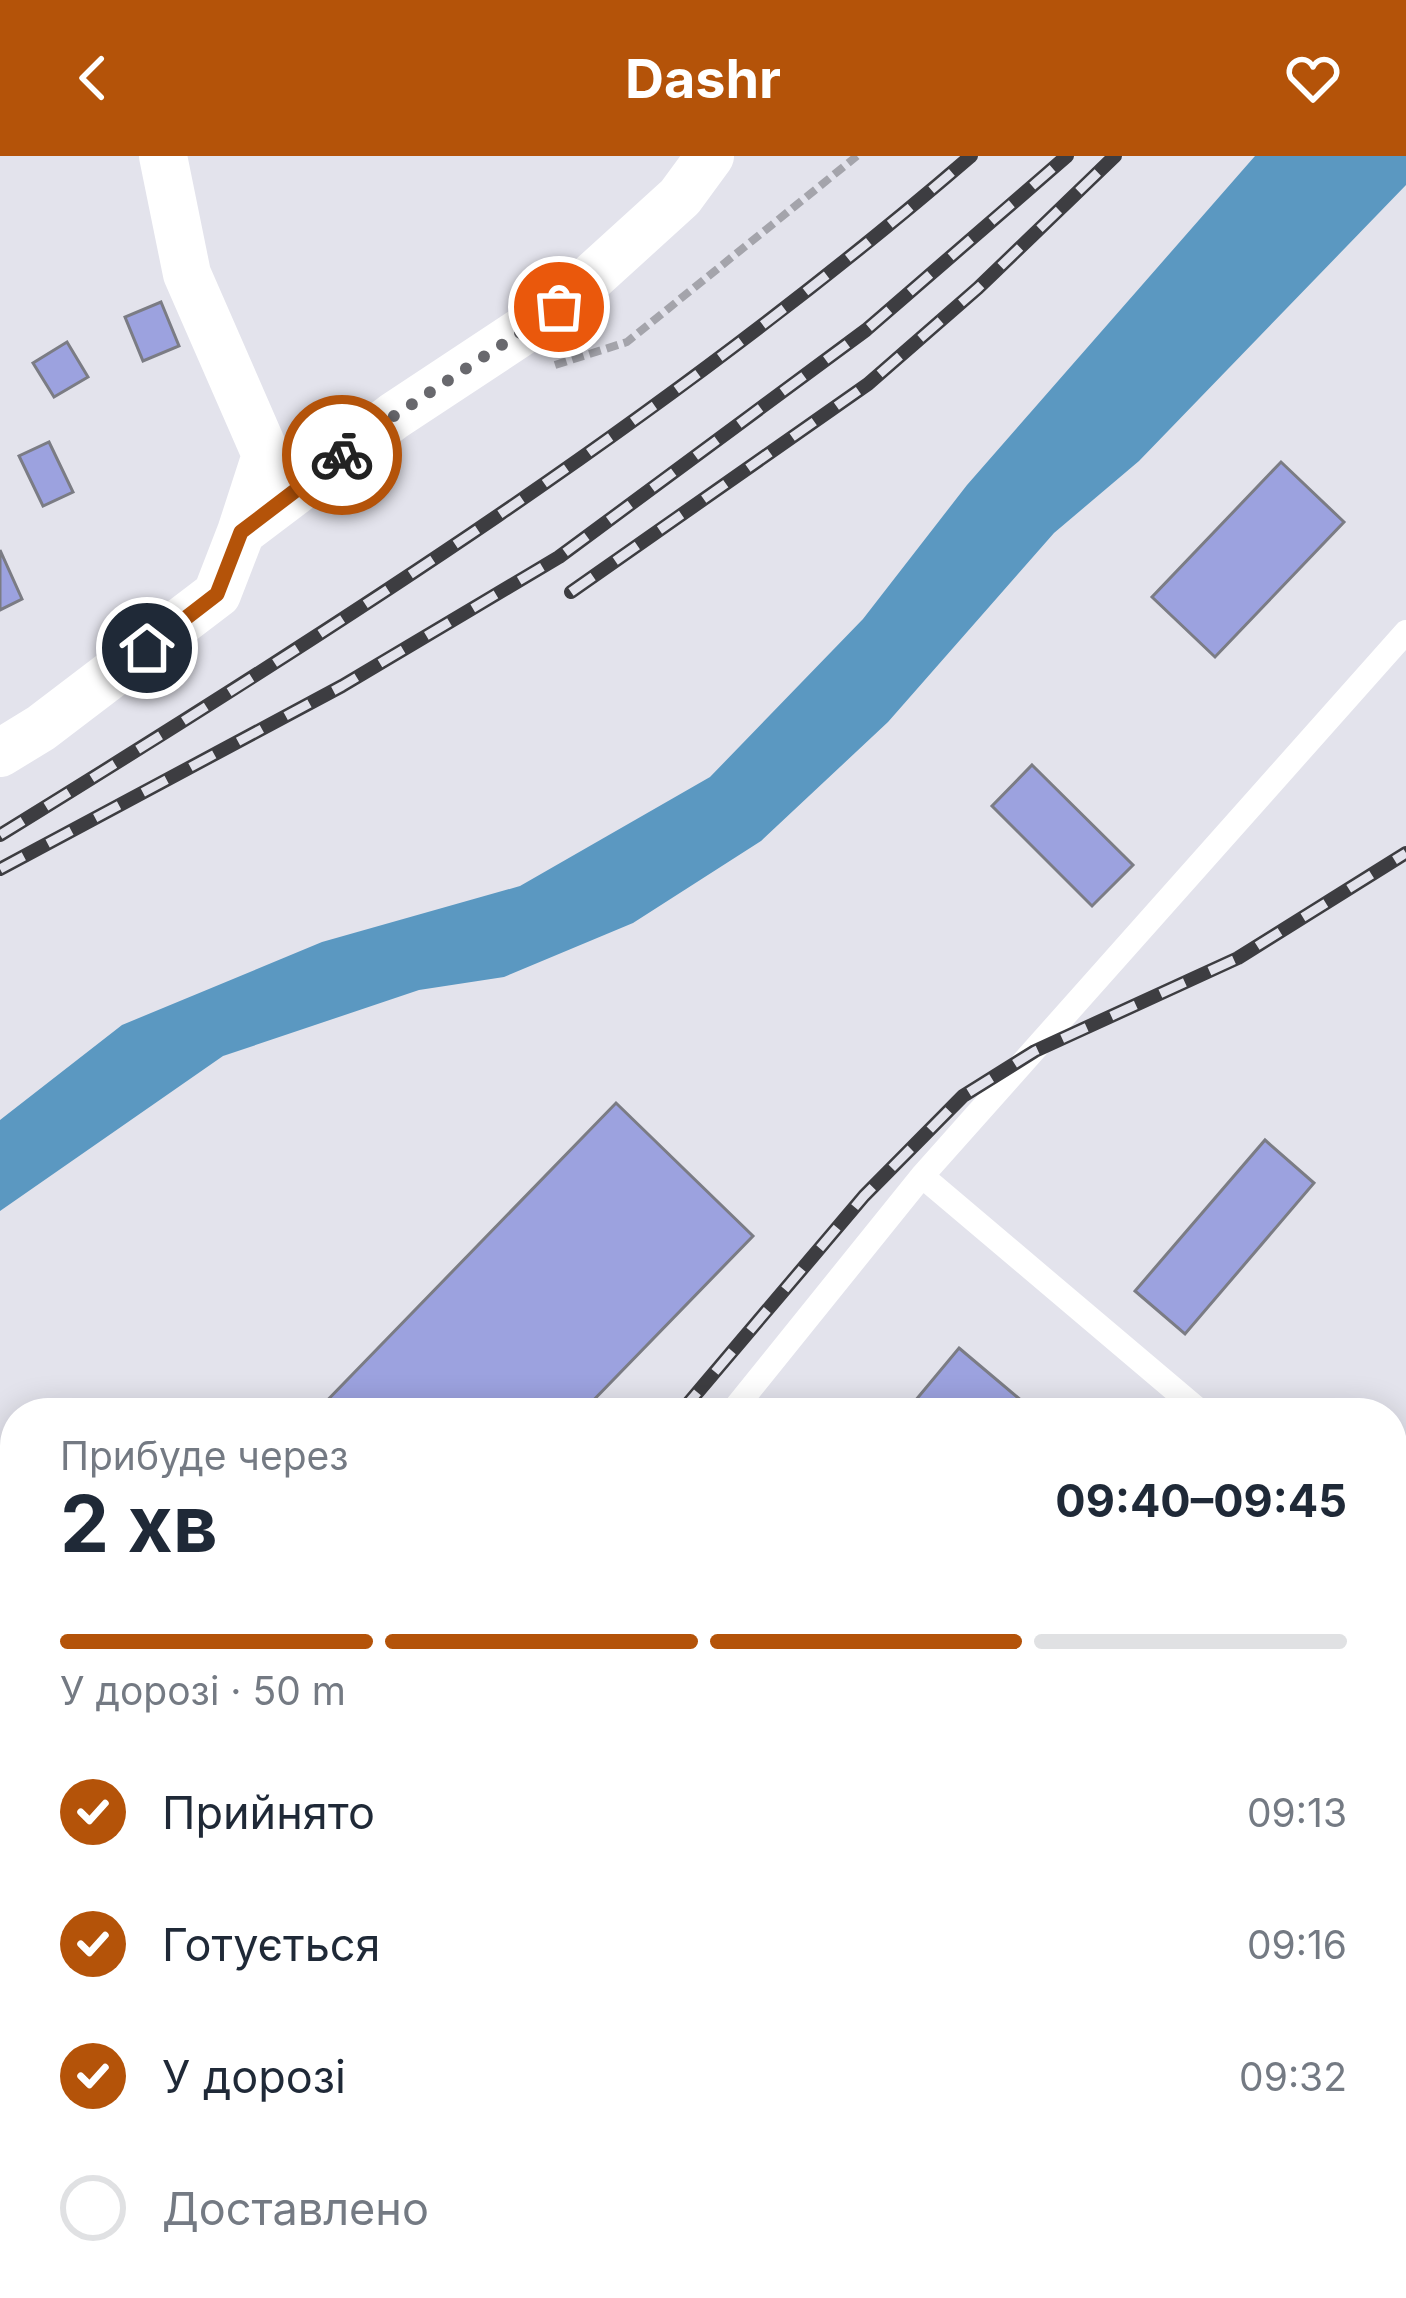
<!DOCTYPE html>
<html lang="uk">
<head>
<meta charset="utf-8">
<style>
	:root { --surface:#fff; --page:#f6f6f7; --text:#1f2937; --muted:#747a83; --line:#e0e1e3; --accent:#b45309 }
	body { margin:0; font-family:Inter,sans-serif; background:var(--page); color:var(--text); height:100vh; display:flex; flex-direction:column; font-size:45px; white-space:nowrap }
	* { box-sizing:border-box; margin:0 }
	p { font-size:39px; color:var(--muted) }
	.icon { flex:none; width:66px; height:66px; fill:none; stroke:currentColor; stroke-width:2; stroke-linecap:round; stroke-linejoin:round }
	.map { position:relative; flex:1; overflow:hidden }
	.side { position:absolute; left:0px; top:1242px; width:1407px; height:900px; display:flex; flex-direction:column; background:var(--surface); border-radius:48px 48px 0 0; box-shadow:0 6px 30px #0003 }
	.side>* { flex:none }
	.pin { position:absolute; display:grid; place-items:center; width:102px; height:102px; color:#fff; margin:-51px; border:6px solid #fff; border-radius:50%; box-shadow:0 3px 12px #0007 }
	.courier { position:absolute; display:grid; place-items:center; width:120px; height:120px; margin:-60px; border:9px solid #b45309; border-radius:50%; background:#fff; color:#222; box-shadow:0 3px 15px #0007 }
	.headline em { font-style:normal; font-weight:700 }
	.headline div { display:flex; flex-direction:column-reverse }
	.headline { display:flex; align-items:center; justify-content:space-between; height:204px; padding:0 60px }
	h1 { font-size:78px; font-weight:700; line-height:90px }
	.bar { display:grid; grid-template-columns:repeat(4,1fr); gap:18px 12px; align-content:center; height:144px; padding:0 60px }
	.bar i { height:15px; border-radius:9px; background:var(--line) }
	.bar .active { background:var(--accent) }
	.bar p { grid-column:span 4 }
	ol { padding:0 60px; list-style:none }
	li { display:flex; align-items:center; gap:36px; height:132px }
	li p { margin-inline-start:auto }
	li .icon { padding:12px; border-radius:50%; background:var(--accent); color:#fff; stroke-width:4 }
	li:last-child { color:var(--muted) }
	li i { width:66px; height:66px; border:6px solid var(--line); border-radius:50% }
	header { display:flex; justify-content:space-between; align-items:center; height:156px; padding:0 60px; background:var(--accent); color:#fff; font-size:54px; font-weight:700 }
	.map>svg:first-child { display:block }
	.water { fill:#5b98c1 }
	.building { fill:#9ca2df; stroke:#7b7c84; stroke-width:3 }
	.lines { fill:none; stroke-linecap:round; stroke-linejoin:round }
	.path { stroke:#a4a4ab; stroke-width:8; stroke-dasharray:12 6; stroke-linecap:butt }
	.service { stroke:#fff; stroke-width:24 }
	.minor { stroke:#fff; stroke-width:48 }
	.rail-casing { stroke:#3d3d41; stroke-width:14 }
	.rail { stroke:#e3e3ec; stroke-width:9; stroke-dasharray:27; stroke-linecap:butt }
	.done { stroke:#68686d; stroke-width:12; stroke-dasharray:0 21.6 }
	.route { stroke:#b45309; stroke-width:15 }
</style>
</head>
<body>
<header><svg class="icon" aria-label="back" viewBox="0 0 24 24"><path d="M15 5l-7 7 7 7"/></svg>Dashr<svg class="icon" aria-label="heart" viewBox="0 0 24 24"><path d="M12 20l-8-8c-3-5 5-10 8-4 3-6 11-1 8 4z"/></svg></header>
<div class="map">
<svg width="1406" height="2142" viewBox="0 0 1406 2142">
	<rect width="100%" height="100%" fill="#e3e3ec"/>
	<path class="water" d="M1255,0H1406V29L1139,305L1054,377L888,566L761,685L633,767L504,821L419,834L223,900L0,1055V964L122,869L322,786L520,730L710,621L863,463L967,329Z"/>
	<path class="building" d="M161,146L179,190L143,205L125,161Z
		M67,186L88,221L54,241L33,207Z
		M49,286L73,336L43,350L19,300Z
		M1281,306L1344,366L1215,501L1152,441Z
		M0,394L22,443L0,454Z
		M1032,609L1133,709L1092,750L992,650Z
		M616,947L753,1080L581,1257H315Z
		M1265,984L1314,1027L1185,1178L1135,1135Z
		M959,1192L1035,1256V1257H905Z
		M1406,1741V2142H1058L1071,2127H1392V1757Z"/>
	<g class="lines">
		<path class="path" d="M555,209L627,186L857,0"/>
		<path class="service" d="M922,1020L1202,1257
			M731,1257L922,1020L1406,476
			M0,1318L15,1336
			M1392,1426L1406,1414
			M0,1565L15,1538
			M0,1768L15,1780
			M448,2127L467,2142
			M0,2141L15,2124
			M645,2142L664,2127"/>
		<path class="minor" d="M163,0L187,118L266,299L241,376
			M0,597L41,572L217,438L241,376L394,260L559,151L680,41L710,0"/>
		<defs>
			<path id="rail" d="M571,436L868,228L978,132L1115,0
				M0,679C336,472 672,258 971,0
				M0,713L342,530L559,401L866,174L1067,0
				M680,1257L864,1040L963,940L1035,895L1238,802L1406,697
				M225,2142L237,2127
				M288,2142L307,2127
				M330,2142L343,2127
				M405,2142L419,2127
				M501,2142L514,2127
				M538,2142L555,2127
				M610,2142L632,2127
				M809,2142L818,2127"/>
		</defs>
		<use href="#rail" class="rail-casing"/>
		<use href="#rail" class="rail"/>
	</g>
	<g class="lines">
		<path class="done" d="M342,299L394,260L559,151"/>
		<path class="route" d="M147,492L217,438L241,376L342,299"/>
	</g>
</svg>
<div class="pin" style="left:559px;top:151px;background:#ea580c"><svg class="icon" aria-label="bag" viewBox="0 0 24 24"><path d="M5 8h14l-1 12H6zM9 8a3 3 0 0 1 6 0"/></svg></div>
<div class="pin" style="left:147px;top:492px;background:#1f2937"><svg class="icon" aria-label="home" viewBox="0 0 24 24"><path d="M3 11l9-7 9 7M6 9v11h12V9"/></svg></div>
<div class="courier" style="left:342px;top:299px"><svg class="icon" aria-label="bike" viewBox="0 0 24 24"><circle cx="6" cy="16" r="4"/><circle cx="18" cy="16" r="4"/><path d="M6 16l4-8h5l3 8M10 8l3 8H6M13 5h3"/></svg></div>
<section class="side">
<div class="headline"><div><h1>2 хв</h1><p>Прибуде через</p></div><em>09:40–09:45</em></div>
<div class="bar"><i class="active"></i><i class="active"></i><i class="active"></i><i></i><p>У дорозі · 50 m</p></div>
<ol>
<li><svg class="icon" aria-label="check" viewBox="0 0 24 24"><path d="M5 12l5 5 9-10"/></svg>Прийнято<p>09:13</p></li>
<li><svg class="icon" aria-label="check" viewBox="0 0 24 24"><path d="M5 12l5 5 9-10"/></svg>Готується<p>09:16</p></li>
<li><svg class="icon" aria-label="check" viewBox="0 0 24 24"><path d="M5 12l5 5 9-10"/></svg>У дорозі<p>09:32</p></li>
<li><i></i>Доставлено</li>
</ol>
</section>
</div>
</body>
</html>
